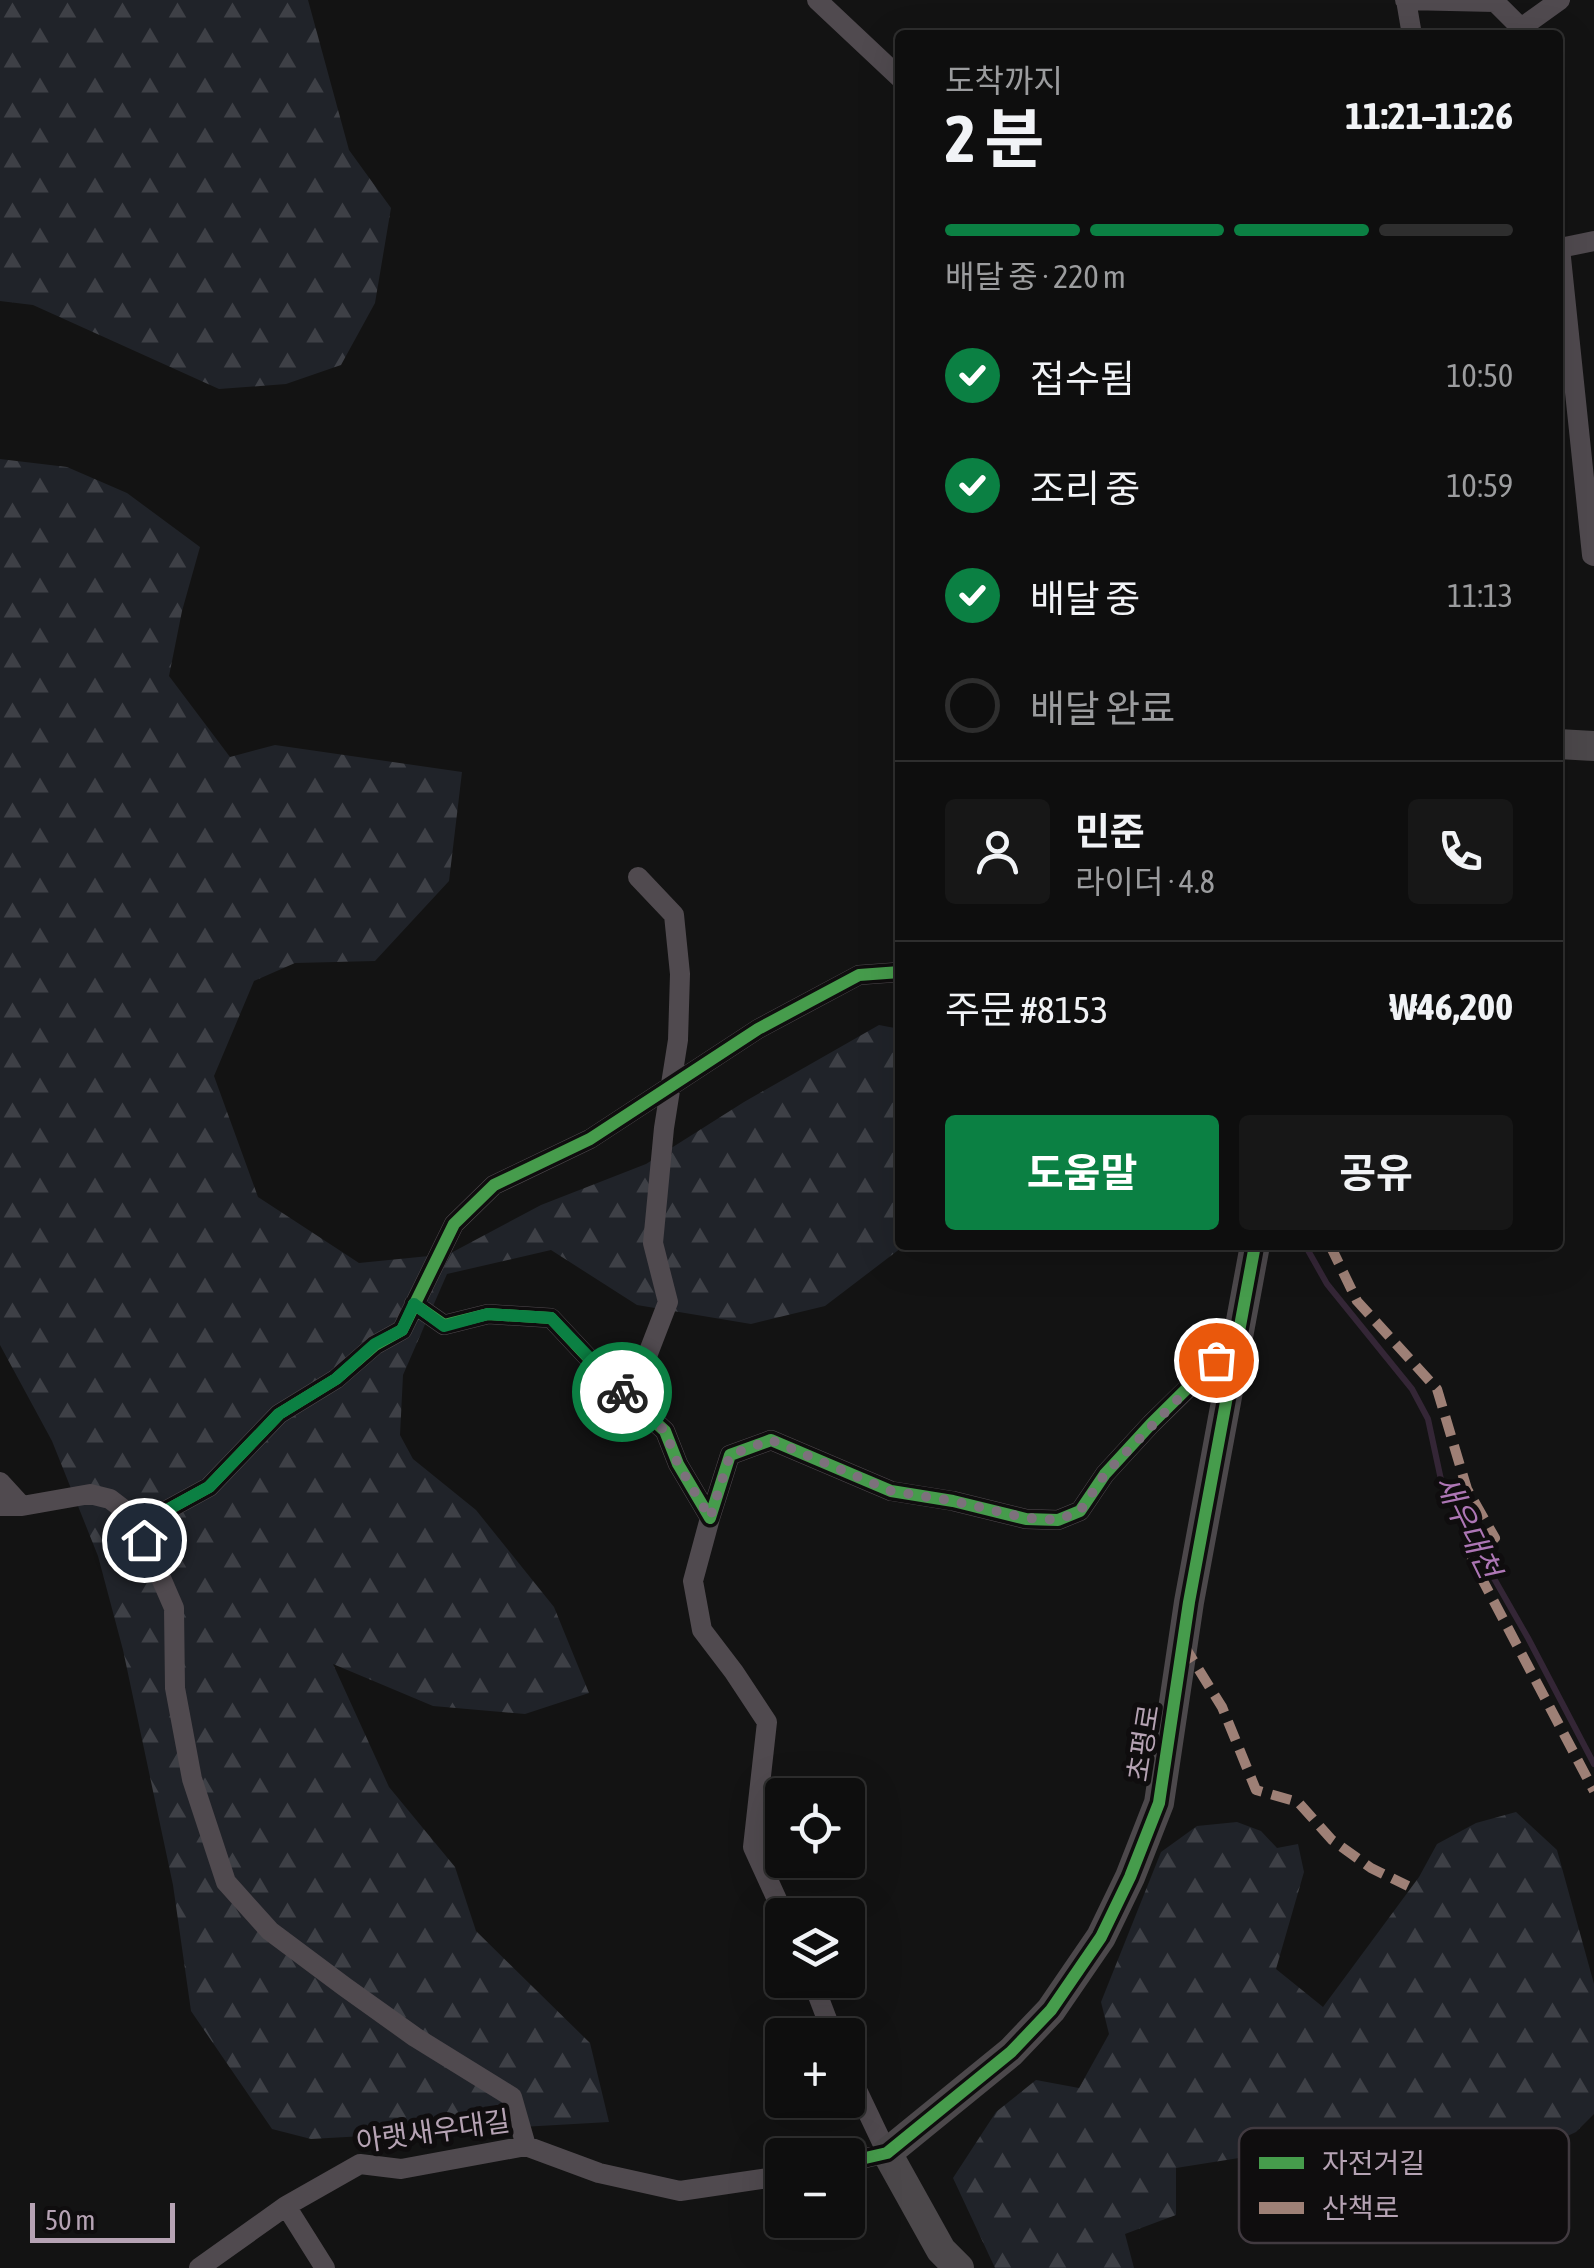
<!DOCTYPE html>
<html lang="ko">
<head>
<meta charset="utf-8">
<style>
	:root { --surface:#0e0e0e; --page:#171717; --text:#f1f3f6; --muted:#9b9c9e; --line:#2e2e2e; --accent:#0b8043 }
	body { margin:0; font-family:"Asap Condensed","Noto Sans KR",sans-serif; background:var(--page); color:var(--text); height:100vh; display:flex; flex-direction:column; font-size:38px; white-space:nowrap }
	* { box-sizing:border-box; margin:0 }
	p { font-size:32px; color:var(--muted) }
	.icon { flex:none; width:55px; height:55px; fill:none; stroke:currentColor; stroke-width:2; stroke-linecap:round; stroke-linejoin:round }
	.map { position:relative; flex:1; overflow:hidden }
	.side { position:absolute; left:895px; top:30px; width:668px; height:1220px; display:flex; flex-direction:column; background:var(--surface); border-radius:10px; box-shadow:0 10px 40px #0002,0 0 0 2px var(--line) }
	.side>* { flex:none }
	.controls { position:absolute; left:765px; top:1778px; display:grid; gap:20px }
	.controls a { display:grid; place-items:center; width:100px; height:100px; border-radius:10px; background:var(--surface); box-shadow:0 10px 40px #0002,0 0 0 2px var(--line); font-size:50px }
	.scale { position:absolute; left:30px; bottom:25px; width:145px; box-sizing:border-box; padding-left:10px; border:5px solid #b6a3b4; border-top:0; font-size:28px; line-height:35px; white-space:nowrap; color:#b6a3b4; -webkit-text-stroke:8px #0f0d0e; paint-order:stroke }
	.pin { position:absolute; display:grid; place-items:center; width:85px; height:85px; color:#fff; margin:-42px; border:5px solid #fff; border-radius:50%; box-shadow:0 2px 10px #0007 }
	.courier { position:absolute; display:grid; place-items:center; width:100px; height:100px; margin:-50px; border:8px solid #0b8043; border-radius:50%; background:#fff; color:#222; box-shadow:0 2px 12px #0007 }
	.headline em { font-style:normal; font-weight:700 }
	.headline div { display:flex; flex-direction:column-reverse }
	.headline { display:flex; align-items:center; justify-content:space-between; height:170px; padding:0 50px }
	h1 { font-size:65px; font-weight:700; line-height:75px }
	.bar { display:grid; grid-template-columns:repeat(4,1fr); gap:15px 10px; align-content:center; height:120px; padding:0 50px }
	.bar i { height:12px; border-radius:8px; background:var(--line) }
	.bar .current { background:var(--accent) }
	.bar p { grid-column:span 4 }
	.line { display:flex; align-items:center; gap:25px; padding:0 50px; border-top:2px solid var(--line) }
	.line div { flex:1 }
	.round { display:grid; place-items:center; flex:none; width:105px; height:105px; border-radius:10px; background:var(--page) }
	ol { padding:0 50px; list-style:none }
	li { display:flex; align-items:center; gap:30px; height:110px }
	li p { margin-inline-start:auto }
	li .icon { padding:10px; border-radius:50%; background:var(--accent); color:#fff; stroke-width:4 }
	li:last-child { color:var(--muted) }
	li i { width:55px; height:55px; border:5px solid var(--line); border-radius:50% }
	.cta { display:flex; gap:20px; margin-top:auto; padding:20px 50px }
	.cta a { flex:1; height:115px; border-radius:10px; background:var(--accent); color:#fff; font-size:40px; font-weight:700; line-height:115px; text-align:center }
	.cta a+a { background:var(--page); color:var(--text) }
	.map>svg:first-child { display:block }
	.forest { fill:url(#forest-firs) }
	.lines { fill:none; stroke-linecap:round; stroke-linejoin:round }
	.stream { stroke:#342636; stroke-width:6 }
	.street { stroke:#504a4f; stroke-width:20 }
	.secondary { stroke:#4c484b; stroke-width:30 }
	.quiet { stroke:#9e8076; stroke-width:10; stroke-dasharray:20 10; stroke-linecap:butt }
	.cycleway-casing { stroke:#0f0d0e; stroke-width:19 }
	.cycleway { stroke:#469c4c; stroke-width:12 }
	.done { stroke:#7d717c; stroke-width:10; stroke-dasharray:0 18 }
	.route { stroke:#0b8043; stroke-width:12 }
	.labels { text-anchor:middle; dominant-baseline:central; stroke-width:10; stroke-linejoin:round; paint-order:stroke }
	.street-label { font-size:28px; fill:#b6a3b4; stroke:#0f0d0e }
	.water-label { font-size:30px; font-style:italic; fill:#ad76b5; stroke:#0f0d0e }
	.key { fill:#0f0d0e; stroke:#413a40; stroke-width:2.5 }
	.key-label { font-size:28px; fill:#b6a3b4 }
</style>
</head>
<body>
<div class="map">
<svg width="1594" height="2268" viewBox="0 0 1594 2268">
	<defs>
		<pattern id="forest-firs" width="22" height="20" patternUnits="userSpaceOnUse" patternTransform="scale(2.5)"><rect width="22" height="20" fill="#202329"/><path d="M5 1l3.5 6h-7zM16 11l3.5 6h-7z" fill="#3e4046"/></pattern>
	</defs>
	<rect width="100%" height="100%" fill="#131313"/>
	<path class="forest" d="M0,0H308L349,150L391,208L375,303L341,365L286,384L219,389L33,305L0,301Z
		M0,459L67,467L127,493L200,547L182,611L169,676L230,757L275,745L462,772L449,881L375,961L295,963L254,981L214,1076L258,1197L359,1263L449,1254L541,1205L646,1164L744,1102L879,1025L900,1029V1245H905L825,1306L751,1324L637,1305L551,1250L447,1274L403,1375L400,1435L413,1459L476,1510L554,1607L589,1693L525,1714L433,1706L333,1664L389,1787L455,1867L476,1931L590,2043L609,2122L311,2139L272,2129L191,2011L173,1885L123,1650L98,1556L52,1441L0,1345Z
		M1516,1812L1557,1850L1594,1984V2114L1576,2132L1508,2164L1462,2173L1336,2213L1315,2146L1176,2168V2215L1125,2234L1134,2268H995L953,2178L996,2112L1036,2080L1079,2088L1109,2034L1101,2002L1161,1852L1197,1826L1237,1822L1261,1831L1277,1848L1298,1844L1304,1872L1276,1969L1323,2007L1419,1877L1437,1844L1476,1823Z"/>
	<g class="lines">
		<path class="stream" d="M1305,1245L1327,1284L1412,1389L1428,1419L1443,1489L1528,1638L1594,1764"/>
		<path class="street" d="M817,0L900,78
			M1405,0L1495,2L1521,28L1560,0
			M1406,0L1412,35
			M1594,241L1560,248L1592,555L1594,556
			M414,1304L444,1325L488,1314L551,1318L609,1380L665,1431L678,1464L710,1518L730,1455L771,1440L891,1491L953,1501L1026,1519L1058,1520L1080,1511L1105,1474L1151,1424L1236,1341
			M621,1391L644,1364L668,1302L653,1243L664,1128L678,1040L680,974L674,915L638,877
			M0,1482L22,1506
			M0,1506H22L90,1494L110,1499L123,1509L144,1539L174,1608L175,1688L192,1779L226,1882L270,1931L345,1987L415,2037L512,2097L526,2146
			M710,1518L693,1581L702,1630L734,1672L767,1722L753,1847L784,1915
			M133,1524L167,1510L209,1487L279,1414L336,1379L375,1345L402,1330L454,1224L494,1185L590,1139L758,1029L859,975L900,972
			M812,1980L833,2035
			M848,2071L887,2153L848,2162
			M199,2268L286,2206
			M325,2268L286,2206L360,2164L401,2169L526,2146L599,2173L680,2191L782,2176"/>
		<path class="secondary" d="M1558,744L1594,746
			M959,2268L941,2250L887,2153L1011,2052L1051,2010L1101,1937L1130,1877L1159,1803L1189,1602L1255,1245"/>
		<path class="quiet" d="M1330,1245L1357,1301L1437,1389L1467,1489L1495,1538L1472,1560L1594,1791
			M1183,1644L1222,1707L1256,1790L1298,1802L1332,1840L1371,1868L1408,1886"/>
		<defs>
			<path id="cycleway" d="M414,1304L444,1325L488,1314L551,1318L609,1380L665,1431L678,1464L710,1518L730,1455L771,1440L891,1491L953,1501L1026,1519L1058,1520L1080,1511L1105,1474L1151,1424L1237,1339
				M133,1524L167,1510L209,1487L279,1414L336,1379L375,1345L402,1330L454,1224L494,1185L590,1139L758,1029L859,975L900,972
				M848,2162L887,2153L1011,2052L1051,2010L1101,1937L1130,1877L1159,1803L1189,1602L1255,1245"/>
		</defs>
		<use href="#cycleway" class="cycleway-casing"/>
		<use href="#cycleway" class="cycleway"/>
	</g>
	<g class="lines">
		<path class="done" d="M622,1392L665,1431L678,1464L710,1518L730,1455L771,1440L891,1491L953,1501L1026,1518L1058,1520L1080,1511L1105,1474L1216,1360"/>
		<path class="route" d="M144,1540L133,1524L167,1510L209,1487L279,1414L336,1379L375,1344L402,1330L414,1304L444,1326L488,1314L551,1318L622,1392"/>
	</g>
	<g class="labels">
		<g class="street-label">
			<text transform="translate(1143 1743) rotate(-81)">초평로</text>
			<text transform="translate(433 2131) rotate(-8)">아랫새우대길</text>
		</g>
		<g class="water-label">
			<text transform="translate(1468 1526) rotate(64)">새우대천</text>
		</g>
	</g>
	<rect x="1239" y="2128" width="330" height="115" rx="15" class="key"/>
	<rect x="1259" y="2157" width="45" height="12" fill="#469c4c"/>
	<rect x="1259" y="2202" width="45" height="12" fill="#9e8076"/>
	<g class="key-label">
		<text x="1322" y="2173">자전거길</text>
		<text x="1322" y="2218">산책로</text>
	</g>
</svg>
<div class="controls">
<a><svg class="icon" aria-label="locate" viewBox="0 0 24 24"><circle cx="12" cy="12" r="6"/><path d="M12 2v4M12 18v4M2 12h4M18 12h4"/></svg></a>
<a><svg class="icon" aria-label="layers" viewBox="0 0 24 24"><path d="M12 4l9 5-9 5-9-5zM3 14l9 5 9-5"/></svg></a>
<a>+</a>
<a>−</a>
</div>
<div class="scale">50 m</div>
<div class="pin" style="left:1216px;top:1360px;background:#ea580c"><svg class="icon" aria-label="bag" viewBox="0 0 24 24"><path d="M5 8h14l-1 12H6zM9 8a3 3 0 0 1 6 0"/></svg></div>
<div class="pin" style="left:144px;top:1540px;background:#1f2937"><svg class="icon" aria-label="home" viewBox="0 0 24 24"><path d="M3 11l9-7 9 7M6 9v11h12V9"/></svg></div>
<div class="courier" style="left:622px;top:1392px"><svg class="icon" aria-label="bike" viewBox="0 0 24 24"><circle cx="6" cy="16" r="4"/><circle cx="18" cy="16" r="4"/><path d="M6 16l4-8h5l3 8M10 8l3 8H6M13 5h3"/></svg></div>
<section class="side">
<div class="headline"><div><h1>2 분</h1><p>도착까지</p></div><em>11:21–11:26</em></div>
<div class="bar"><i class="current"></i><i class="current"></i><i class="current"></i><i></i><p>배달 중 · 220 m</p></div>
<ol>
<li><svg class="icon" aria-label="check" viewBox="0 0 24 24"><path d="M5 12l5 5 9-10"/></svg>접수됨<p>10:50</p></li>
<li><svg class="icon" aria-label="check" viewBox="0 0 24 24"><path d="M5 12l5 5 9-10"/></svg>조리 중<p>10:59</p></li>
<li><svg class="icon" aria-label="check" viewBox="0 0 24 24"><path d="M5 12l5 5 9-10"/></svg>배달 중<p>11:13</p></li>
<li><i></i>배달 완료</li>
</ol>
<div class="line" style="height:180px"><a class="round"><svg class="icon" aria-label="person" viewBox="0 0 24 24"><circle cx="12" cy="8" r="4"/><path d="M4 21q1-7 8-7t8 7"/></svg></a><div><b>민준</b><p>라이더 · 4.8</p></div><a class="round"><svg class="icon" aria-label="phone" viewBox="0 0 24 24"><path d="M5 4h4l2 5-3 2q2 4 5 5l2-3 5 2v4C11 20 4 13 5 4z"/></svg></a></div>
<div class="line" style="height:130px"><div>주문 #8153</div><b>₩46,200</b></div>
<div class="cta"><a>도움말</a><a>공유</a></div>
</section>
</div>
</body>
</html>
